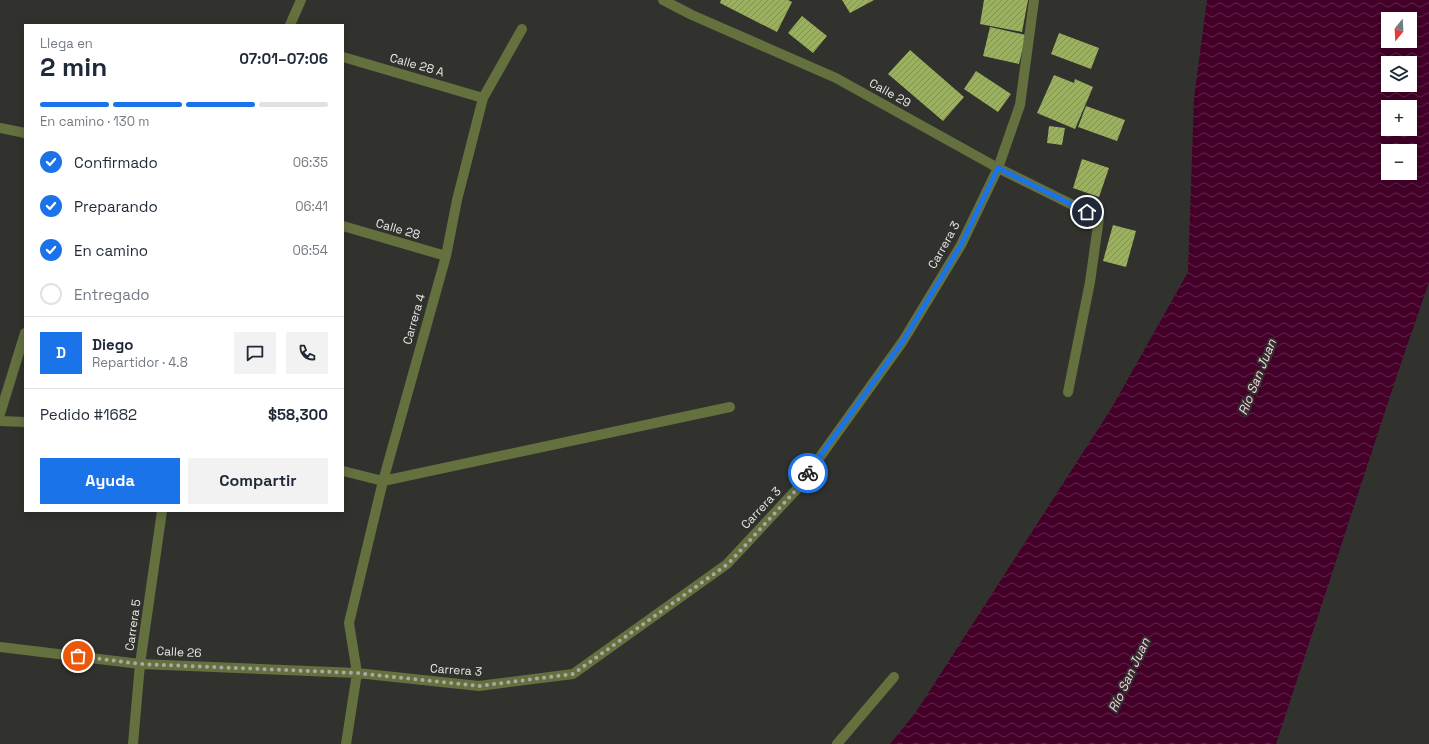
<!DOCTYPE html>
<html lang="es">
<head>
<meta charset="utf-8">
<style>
	:root { --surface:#fff; --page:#f2f2f3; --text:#1f2937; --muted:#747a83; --line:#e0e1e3; --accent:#1a73e8 }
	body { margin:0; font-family:"Space Grotesk",sans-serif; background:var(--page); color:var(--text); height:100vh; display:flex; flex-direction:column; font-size:15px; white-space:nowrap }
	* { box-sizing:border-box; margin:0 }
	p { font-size:13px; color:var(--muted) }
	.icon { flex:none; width:22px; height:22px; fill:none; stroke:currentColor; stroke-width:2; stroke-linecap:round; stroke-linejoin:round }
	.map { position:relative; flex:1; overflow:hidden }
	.sheet { position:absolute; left:24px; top:24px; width:320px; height:488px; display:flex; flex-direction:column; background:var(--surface); border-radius:0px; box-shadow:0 2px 10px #0003 }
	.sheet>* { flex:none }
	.needle { width:26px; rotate:198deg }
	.buttons { position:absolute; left:1381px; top:12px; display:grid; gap:8px }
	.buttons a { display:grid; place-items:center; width:36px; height:36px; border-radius:0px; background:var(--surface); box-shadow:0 2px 10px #0003; font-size:20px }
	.pin { position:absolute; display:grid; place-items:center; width:34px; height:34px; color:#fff; margin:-17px; border:2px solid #fff; border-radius:50%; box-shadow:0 1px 4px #0007 }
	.courier { position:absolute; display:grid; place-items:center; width:40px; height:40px; margin:-20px; border:3px solid #1a73e8; border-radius:50%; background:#fff; color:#222; box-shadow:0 1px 5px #0007 }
	.overview em { font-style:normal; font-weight:800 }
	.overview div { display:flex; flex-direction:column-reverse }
	.overview { display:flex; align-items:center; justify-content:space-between; height:68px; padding:0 16px }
	h1 { font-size:26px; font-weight:800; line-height:30px }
	.bar { display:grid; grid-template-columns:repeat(4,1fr); gap:6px 4px; align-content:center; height:48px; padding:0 16px }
	.bar i { height:5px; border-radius:3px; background:var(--line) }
	.bar .selected { background:var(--accent) }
	.bar p { grid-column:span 4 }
	.line { display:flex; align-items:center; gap:10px; padding:0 16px; border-top:1px solid var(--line) }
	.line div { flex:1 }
	.round { display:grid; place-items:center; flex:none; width:42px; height:42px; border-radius:0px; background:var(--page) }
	ol { padding:0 16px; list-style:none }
	li { display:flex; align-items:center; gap:12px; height:44px }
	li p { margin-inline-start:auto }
	li .icon { padding:4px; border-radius:50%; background:var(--accent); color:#fff; stroke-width:4 }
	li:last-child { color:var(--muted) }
	li i { width:22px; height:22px; border:2px solid var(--line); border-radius:50% }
	.primary-button { display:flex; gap:8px; margin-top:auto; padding:8px 16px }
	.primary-button a { flex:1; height:46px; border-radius:0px; background:var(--accent); color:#fff; font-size:16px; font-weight:800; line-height:46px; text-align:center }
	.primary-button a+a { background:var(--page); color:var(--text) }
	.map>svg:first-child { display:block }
	.water { fill:url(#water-waves); fill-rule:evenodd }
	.building { fill:url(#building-hatch) }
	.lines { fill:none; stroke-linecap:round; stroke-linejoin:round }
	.minor { stroke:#64713e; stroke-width:10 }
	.done { stroke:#a8a9a6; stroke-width:4; stroke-dasharray:0 7.2 }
	.route { stroke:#1a73e8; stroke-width:5 }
	.labels { text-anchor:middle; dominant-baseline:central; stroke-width:4; stroke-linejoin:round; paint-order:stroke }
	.street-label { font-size:12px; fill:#e8e9e6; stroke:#31322e }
	.water-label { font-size:13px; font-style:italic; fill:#fbcfe2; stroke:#31322e }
</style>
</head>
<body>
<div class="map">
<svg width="1429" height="744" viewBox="0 0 1429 744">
	<defs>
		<pattern id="water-waves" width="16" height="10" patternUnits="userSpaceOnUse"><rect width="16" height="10" fill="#440029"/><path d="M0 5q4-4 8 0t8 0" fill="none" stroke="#5f2548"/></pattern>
		<pattern id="building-hatch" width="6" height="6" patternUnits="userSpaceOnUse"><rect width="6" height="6" fill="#9bb061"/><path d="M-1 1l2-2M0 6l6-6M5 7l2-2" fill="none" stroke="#829059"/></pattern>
	</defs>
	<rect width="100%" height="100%" fill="#31322e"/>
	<path class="water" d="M1207,0H1429V282L1397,375L1276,744H890L916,712L1111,409L1188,272L1194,98ZM1388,19H1410V41H1388ZM1388,63H1410V85H1388ZM1388,107H1410V129H1388ZM1388,151H1410V173H1388Z"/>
	<path class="building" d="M721,0H788L792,2L777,32L720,3Z
		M842,0H874L850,13Z
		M984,0H1028L1022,32L980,24Z
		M802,16L827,36L813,53L788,33Z
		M990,27L1026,35L1019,64L983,56Z
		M1059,33L1099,48L1091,69L1051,54Z
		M910,50L964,97L943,121L888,74Z
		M976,71L1011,94L998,112L964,89Z
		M1054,75L1074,83L1075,79L1093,87L1075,129L1037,113Z
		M1086,106L1125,120L1117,141L1078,127Z
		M1049,126L1065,128L1062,145L1047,143Z
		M1082,159L1109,168L1099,197L1073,188Z
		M1113,225L1136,231L1126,267L1103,261Z"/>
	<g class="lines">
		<path class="minor" d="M663,0L692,15L836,78L998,168L1099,218L1090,282L1068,392
			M290,25L301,0
			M343,57L483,98
			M0,128L25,133
			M343,226L446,256
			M0,414L25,333
			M0,421L25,422
			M343,471L383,481L730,407
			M0,647L140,664L357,673L479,686L573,674L727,564L797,489L903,341L961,245L998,168L1020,105L1034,0
			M133,744L140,664L162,511
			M346,744L357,673L349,623L383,481L446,256L457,200L483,98L522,29
			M837,744L894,677"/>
	</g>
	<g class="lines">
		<path class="done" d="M78,656L140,664L357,673L479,686L573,674L728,564L797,489L808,473"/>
		<path class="route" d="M808,473L903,341L961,245L998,168L1087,212"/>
	</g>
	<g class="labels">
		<g class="street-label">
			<text transform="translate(417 65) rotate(16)">Calle 28 A</text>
			<text transform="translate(890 93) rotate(29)">Calle 29</text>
			<text transform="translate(398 229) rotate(16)">Calle 28</text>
			<text transform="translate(944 245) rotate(-61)">Carrera 3</text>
			<text transform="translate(414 319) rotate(-74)">Carrera 4</text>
			<text transform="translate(761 508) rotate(-47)">Carrera 3</text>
			<text transform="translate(133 625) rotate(-82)">Carrera 5</text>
			<text transform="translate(179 652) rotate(3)">Calle 26</text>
			<text transform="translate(456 670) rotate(4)">Carrera 3</text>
		</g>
		<g class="water-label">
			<text transform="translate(1257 377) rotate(-68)">Río San Juan</text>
			<text transform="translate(1129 675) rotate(-65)">Río San Juan</text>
		</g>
	</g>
</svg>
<div class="buttons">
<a><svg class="needle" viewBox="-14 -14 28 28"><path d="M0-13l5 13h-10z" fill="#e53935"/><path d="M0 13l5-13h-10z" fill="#747a83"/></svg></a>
<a><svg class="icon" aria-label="layers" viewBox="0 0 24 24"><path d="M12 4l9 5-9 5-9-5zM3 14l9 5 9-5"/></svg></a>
<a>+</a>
<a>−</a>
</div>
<div class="pin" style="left:78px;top:656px;background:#ea580c"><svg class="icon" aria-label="bag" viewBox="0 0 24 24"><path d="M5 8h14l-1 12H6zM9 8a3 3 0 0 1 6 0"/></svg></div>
<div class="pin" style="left:1087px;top:212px;background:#1f2937"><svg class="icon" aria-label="home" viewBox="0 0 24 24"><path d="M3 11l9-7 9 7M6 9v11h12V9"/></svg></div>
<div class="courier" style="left:808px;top:473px"><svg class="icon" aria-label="bike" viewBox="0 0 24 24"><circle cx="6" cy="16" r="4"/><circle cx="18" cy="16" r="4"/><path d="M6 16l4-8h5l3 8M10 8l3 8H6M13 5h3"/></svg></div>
<section class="sheet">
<div class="overview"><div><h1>2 min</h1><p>Llega en</p></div><em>07:01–07:06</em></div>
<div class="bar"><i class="selected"></i><i class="selected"></i><i class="selected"></i><i></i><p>En camino · 130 m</p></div>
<ol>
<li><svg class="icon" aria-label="check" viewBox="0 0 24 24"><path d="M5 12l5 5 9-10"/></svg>Confirmado<p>06:35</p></li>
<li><svg class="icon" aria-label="check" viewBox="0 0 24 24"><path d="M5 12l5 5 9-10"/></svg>Preparando<p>06:41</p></li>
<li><svg class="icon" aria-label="check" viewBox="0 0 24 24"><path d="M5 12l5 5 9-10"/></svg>En camino<p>06:54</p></li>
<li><i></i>Entregado</li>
</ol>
<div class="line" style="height:72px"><b class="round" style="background:var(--accent);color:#fff">D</b><div><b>Diego</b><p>Repartidor · 4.8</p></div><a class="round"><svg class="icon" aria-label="chat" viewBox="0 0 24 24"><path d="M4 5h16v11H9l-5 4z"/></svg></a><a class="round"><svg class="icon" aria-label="phone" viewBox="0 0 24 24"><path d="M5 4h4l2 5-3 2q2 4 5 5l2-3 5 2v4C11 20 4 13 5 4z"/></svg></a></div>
<div class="line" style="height:52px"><div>Pedido #1682</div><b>$58,300</b></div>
<div class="primary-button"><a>Ayuda</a><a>Compartir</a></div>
</section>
</div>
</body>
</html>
